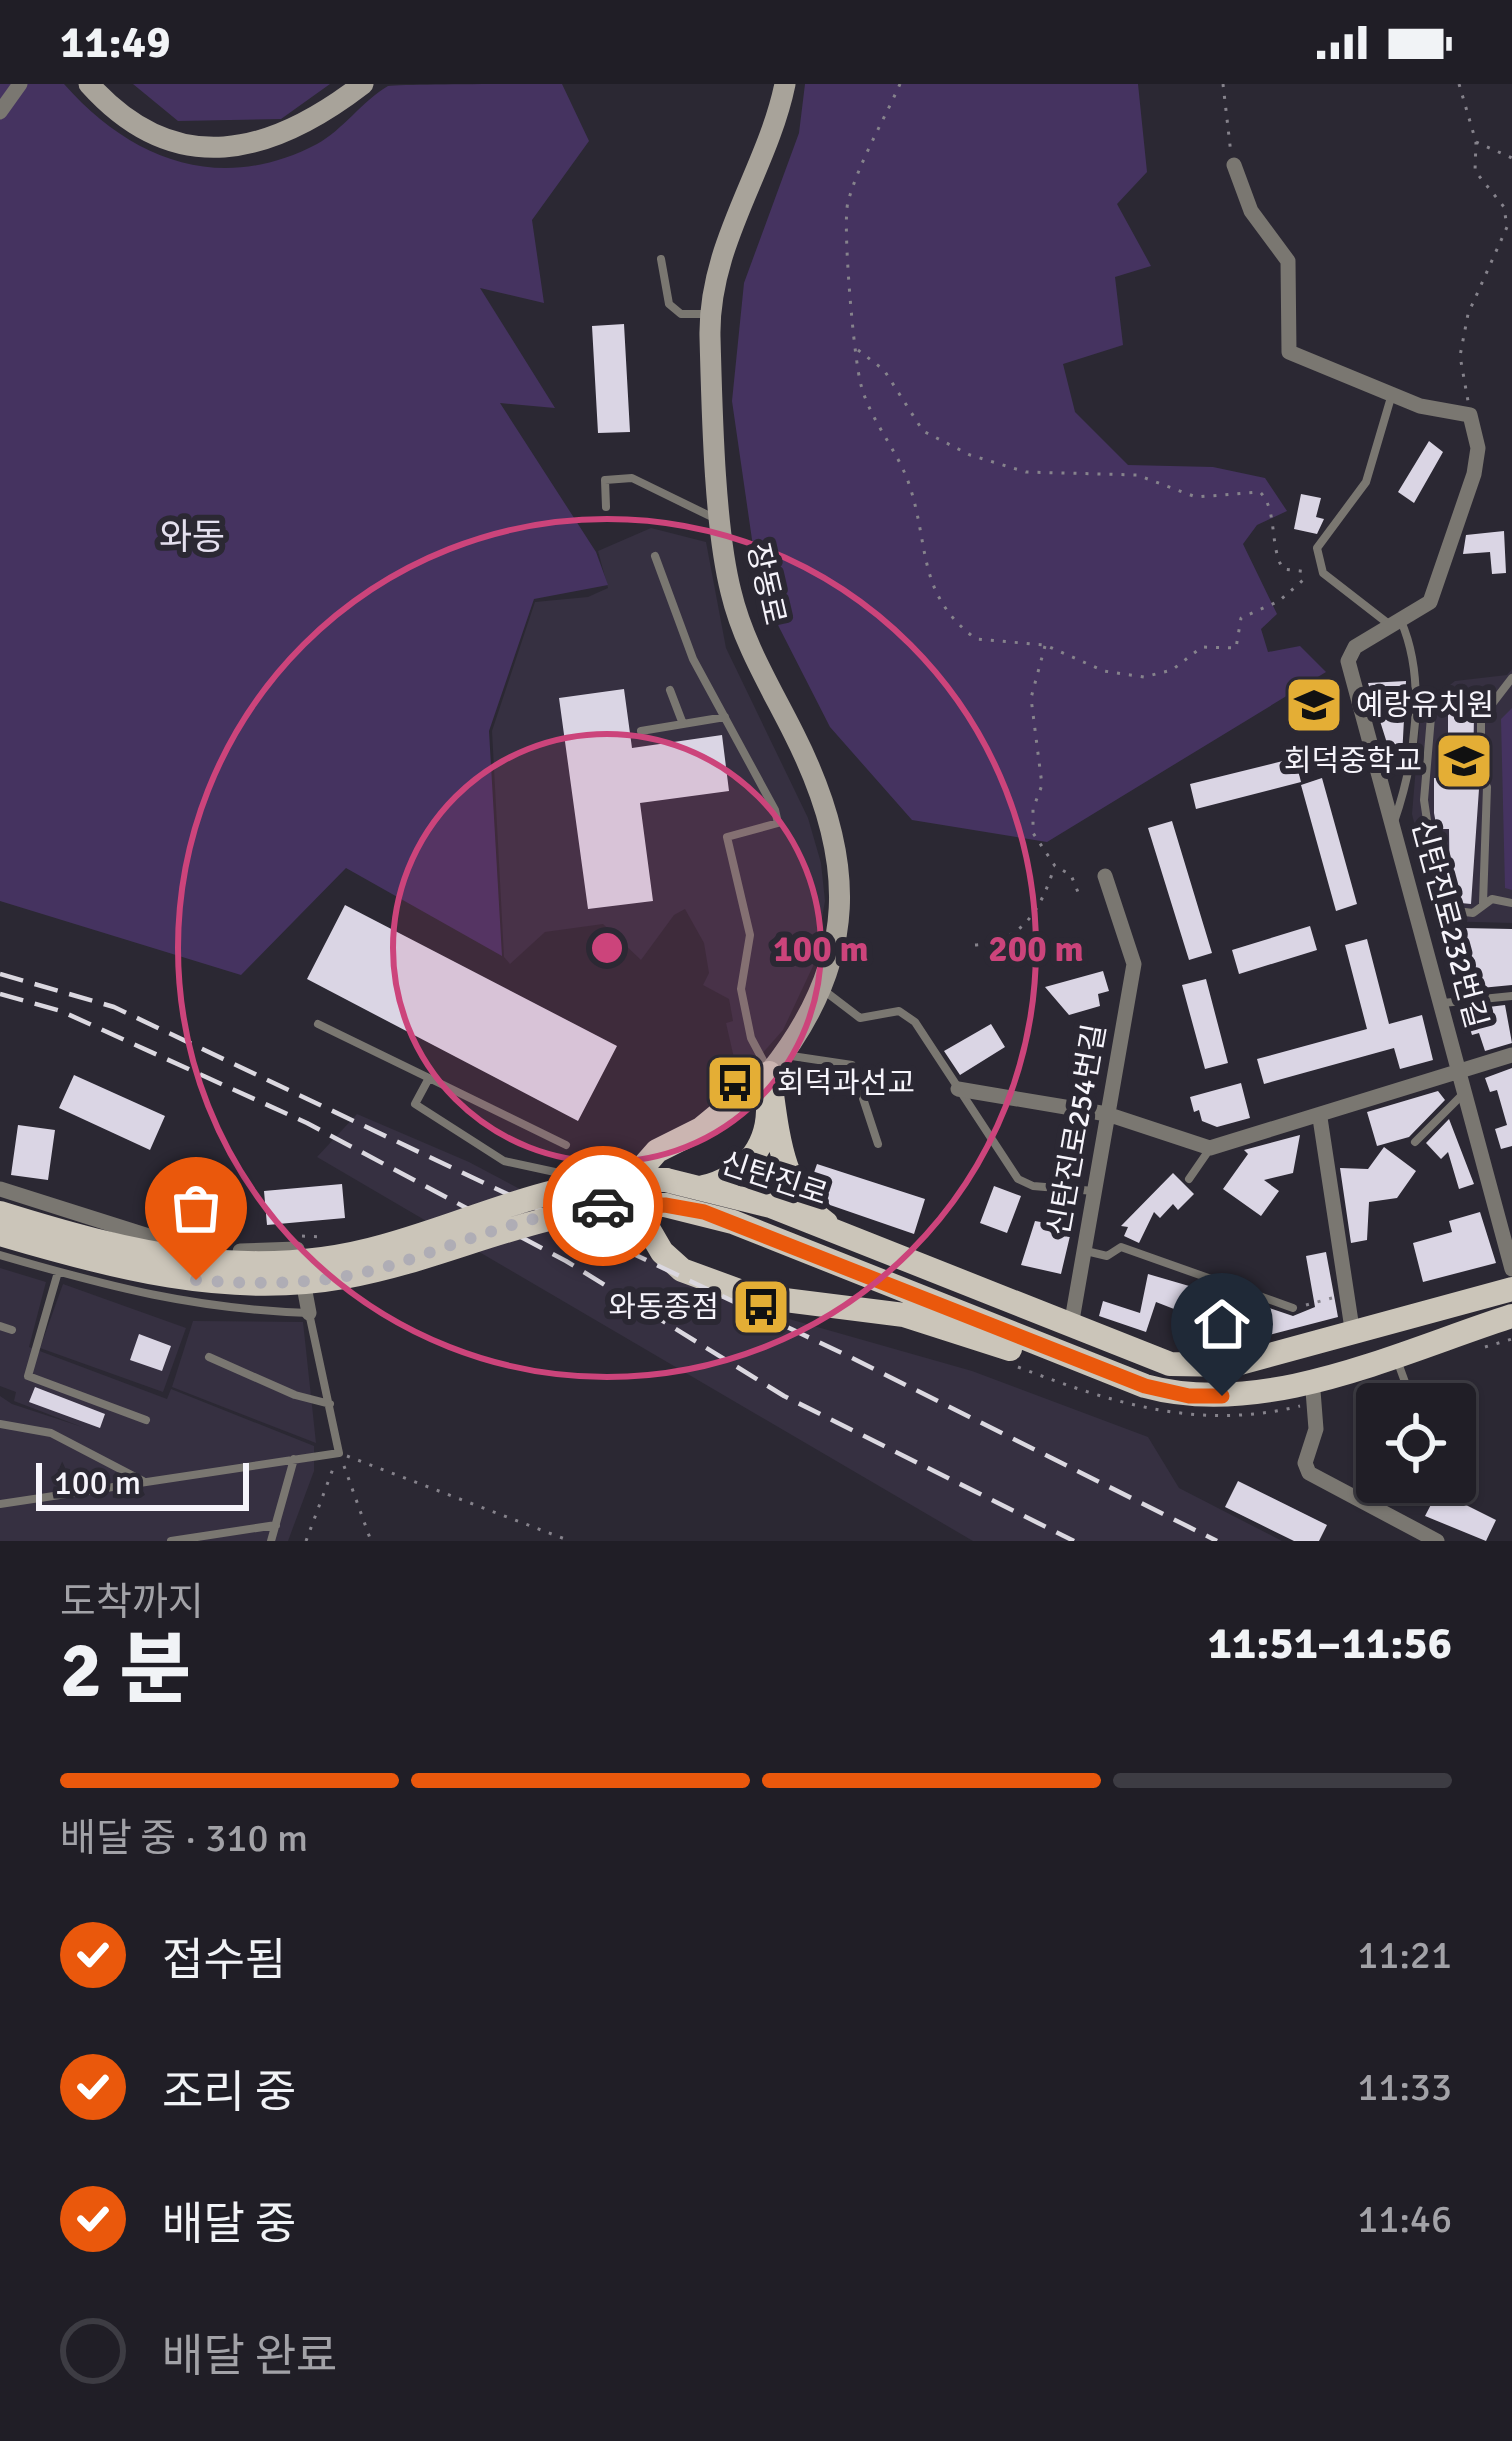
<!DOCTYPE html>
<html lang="ko">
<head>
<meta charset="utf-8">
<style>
	:root { --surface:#201e26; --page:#2d2b32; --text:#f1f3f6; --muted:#a2a2a7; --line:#3d3c43; --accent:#ea580c }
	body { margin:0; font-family:Signika,"Noto Sans KR",sans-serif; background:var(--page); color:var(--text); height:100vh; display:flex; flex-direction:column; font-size:45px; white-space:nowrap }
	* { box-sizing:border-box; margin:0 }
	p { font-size:39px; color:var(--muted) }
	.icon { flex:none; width:66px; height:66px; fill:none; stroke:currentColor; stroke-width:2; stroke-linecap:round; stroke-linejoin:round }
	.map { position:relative; height:1457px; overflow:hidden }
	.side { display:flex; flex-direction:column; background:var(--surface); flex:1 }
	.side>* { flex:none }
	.buttons { position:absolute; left:1356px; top:1299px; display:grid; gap:24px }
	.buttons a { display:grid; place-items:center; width:120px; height:120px; border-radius:12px; background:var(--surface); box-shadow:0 3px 9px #0004,0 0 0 3px var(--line); font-size:60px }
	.scale { position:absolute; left:36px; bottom:30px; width:213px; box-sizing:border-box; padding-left:12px; border:6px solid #f6f4fb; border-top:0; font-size:33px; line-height:42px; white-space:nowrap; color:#f6f4fb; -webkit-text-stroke:9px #2b2833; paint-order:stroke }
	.pin { position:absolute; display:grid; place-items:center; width:102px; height:102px; color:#fff; margin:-123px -51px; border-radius:50% 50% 50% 0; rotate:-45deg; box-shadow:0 0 12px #0007 }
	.pin .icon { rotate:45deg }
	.courier { position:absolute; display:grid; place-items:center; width:120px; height:120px; margin:-60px; border:9px solid #ea580c; border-radius:50%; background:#fff; color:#222; box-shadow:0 3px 15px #0007 }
	.headline em { font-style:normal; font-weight:800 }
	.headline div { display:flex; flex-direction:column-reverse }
	.headline { display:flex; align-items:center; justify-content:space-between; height:204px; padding:0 60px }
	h1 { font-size:78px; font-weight:800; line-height:90px }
	.bar { display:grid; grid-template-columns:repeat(4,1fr); gap:18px 12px; align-content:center; height:144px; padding:0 60px }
	.bar i { height:15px; border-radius:9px; background:var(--line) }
	.bar .selected { background:var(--accent) }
	.bar p { grid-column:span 4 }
	ol { padding:0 60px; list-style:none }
	li { display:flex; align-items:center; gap:36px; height:132px }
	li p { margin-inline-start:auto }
	li .icon { padding:12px; border-radius:50%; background:var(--accent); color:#fff; stroke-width:4 }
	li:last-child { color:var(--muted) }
	li i { width:66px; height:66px; border:6px solid var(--line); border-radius:50% }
	.status { display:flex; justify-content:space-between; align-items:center; height:84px; padding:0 60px; background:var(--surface); direction:ltr }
	.status svg { height:33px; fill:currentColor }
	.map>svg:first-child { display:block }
	.built { fill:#363041 }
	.green { fill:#453360 }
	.building { fill:#dad5e4 }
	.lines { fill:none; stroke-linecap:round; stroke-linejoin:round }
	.path { stroke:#86838c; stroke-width:3; stroke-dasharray:3 9; stroke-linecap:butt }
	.lane { stroke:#7a7771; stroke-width:8 }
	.street { stroke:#7a7771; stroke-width:15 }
	.secondary { stroke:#a8a39a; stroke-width:21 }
	.primary { stroke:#cbc5b9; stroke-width:24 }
	.rail { stroke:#dbd8e0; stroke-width:4.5; stroke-dasharray:24 12; stroke-linecap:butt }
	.primary-bridge { stroke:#cbc5b9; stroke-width:24 }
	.done { stroke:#afadb5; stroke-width:12; stroke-dasharray:0 21.6 }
	.route { stroke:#ea580c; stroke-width:15 }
	.ring { fill:none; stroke:#cc447b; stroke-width:6 }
	.labels { text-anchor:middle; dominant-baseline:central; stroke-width:12; stroke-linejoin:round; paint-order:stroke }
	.street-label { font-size:30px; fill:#f6f4fb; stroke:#2b2833 }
	.poi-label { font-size:30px; fill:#f6f4fb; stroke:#2b2833; text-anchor:start }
	.quarter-label { font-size:36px; fill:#e5e0ef; stroke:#2b2833 }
	.centre { fill:#cc447b; stroke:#2b2833; stroke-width:6 }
	.ring-label { font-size:36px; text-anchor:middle; font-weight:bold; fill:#cc447b; stroke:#2b2833; stroke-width:12; stroke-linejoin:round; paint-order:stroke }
</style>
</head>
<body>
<div class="status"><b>11:49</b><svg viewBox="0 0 49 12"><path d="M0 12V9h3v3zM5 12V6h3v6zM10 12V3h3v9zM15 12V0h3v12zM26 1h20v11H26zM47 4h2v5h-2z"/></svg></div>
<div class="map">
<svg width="1512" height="1457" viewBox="0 0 1512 1457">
	<rect width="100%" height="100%" fill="#2b2833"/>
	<path class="built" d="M651,444L706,458L726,564L808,734L821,779L825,817L814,880L783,946L739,996L726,939L733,937L729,915L703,901L709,889L704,859L685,825L674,831L641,876L603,840L545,848L510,880L504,873L492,647L535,518L588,513L608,504L598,467Z
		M1512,585V839L1438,837L1412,730L1421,623L1455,597L1507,591Z
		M357,1030L469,1078L668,1184L768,1229L972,1287L1148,1353L1179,1404L1282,1457H973L317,1073Z
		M0,1184L46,1198L29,1263L167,1315L171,1305L314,1362V1387L288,1457H0V1312L12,1320L82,1343L14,1317L16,1308L0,1302Z
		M63,1200L186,1244L163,1308L40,1264Z
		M193,1237L303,1238L316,1359L172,1303Z"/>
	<path class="green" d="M0,0H64C133,78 222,110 317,60C343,46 362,17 388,2C406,0 532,0 562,0L589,57L532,136L544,219L480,204L555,324L500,319L596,468L608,501L534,515L489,647L502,872L346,784L241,891L0,817Z
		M133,0H330L281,35L178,37Z
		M805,0H1138L1147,88L1117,120L1151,182L1115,193L1123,261L1063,280L1075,328L1128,381L1213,383L1265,394L1287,427L1257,441L1243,460L1277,530L1261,545L1268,568L1300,562L1326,588L1047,758L912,736L830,643L759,504L732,317L744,199L799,49Z
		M1512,624V806L1505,804L1501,635Z"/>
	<path class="building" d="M624,240L630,348L598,349L592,242Z
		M1429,357L1443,368L1414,419L1398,408Z
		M1301,410L1321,414L1316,433L1324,435L1317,450L1294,445Z
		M1504,447L1506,489L1492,490L1490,468L1463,470L1466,451Z
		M1406,597L1402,673L1392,675L1368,599Z
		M1334,604L1342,630L1312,639L1305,614L1319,605Z
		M624,605L632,664L722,651L729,707L640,719L653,817L588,825L559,614Z
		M1448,629H1474L1473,694L1479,705L1471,820L1450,818L1449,745H1437L1434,729V694H1444V671H1448Z
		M1295,674L1301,698L1196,725L1190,700Z
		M1322,694L1357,820L1336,827L1301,701Z
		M1172,737L1212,869L1189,876L1148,744Z
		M345,821L617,962L578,1037L307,895Z
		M1310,842L1317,866L1239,890L1232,866Z
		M1462,844L1512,845V901L1460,906Z
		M1367,855L1389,940L1422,931L1433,976L1400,985L1394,964L1264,1000L1257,975L1367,945L1345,861Z
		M1103,887L1109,907L1098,910L1100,922L1069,931L1045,903Z
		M1206,895L1228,979L1205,985L1182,901Z
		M1505,921L1512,959L1485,967L1479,949L1472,951L1464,926Z
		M991,940L1005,963L960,991L944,967Z
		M1512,984V1062L1501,1065L1495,1045L1507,1041L1497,1006L1490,1008L1485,994Z
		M74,991L165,1032L150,1066L59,1024Z
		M1241,999L1250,1034L1217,1043L1202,1037L1199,1026L1194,1028L1190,1013Z
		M1438,1007L1445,1016L1409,1053L1377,1062L1367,1028Z
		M1449,1035L1474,1100L1459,1105L1448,1068L1441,1075L1426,1059Z
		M18,1041L55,1046L48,1096L11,1091Z
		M1300,1051L1293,1089L1264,1096L1279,1107L1261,1132L1223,1105L1248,1070L1244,1066Z
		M1384,1063L1416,1087L1397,1114L1369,1118L1367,1156L1351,1159L1340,1084L1368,1085Z
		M817,1080L925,1115L914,1150L830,1121L811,1097Z
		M1173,1089L1194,1110L1178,1126L1173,1120L1160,1134L1154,1128L1139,1159L1124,1152L1128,1143L1121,1142Z
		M342,1100L345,1134L267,1141L264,1107Z
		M994,1102L1021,1112L1007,1149L980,1139Z
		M1480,1128L1496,1179L1423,1198L1413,1159L1452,1148L1449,1137Z
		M1054,1132L1074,1135L1061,1190L1021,1181L1035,1137L1052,1140Z
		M1326,1168L1338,1233L1254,1255L1241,1244V1221L1252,1218L1293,1232L1315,1223L1306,1172Z
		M1148,1190L1220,1211L1210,1239L1156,1218L1146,1248L1099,1232L1103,1217L1140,1229Z
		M139,1250L171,1262L162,1287L130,1276Z
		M35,1303L105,1330L100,1344L29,1318Z
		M1238,1397L1327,1441L1319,1457H1294L1225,1423Z
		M1438,1407L1496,1436L1486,1457L1425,1432Z"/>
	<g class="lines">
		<path class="path" d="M900,0C883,38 859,78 848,118C842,140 854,276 861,301C871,338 898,367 909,400C930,462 916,510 976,555L1045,561L1104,587L1144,593L1172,586L1202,563L1236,564L1241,534L1279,517L1309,491
			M1223,0L1231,70
			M1459,0L1476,58L1475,87L1504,123L1507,143L1468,230L1460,272L1468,317
			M1476,58L1512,74
			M858,266L884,286L923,347L970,371L1026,388L1137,391L1196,413L1260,408C1278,426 1269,462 1283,485L1309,488
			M1045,562L1031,614L1042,701L1033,725V749L1055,782L1071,791L1080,813
			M975,861C1023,858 1041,824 1054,784
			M302,1152L322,1153
			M1306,1221L1332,1214
			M1485,1263L1512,1255
			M1018,1283C1112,1319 1199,1347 1300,1322
			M347,1372L570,1457
			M344,1382L371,1457
			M306,1457L334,1382"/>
		<path class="lane" d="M661,175L669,220L681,230H709
			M606,423L605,396L632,394L716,435
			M655,472L693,575L775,726L778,739L727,753L750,851L741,905L751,954L766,982
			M1390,541L1323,489L1317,464L1366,398L1392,310
			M1512,594L1492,620L1432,621L1424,716L1440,825L1473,829L1492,815L1512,819
			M670,606L683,640
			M1481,639V694L1487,703L1483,819
			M641,647L725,633
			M1341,682L1373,674
			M1394,738C1415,677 1427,597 1401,537
			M826,908L860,934L899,927L915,938L1018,1095L1033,1102L1094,1107
			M1443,919L1512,912
			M318,940L429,994L415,1020L504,1077L578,1093
			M785,971L852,981L878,1060
			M429,994L566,1061
			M1415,1058L1465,1008
			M1189,1095L1209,1066
			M1086,1167L1107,1172L1121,1163L1293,1224
			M0,1171C110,1203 194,1225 309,1229L339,1369L0,1420
			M58,1188L28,1292L146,1336
			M0,1242L12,1246
			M209,1273L295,1311L330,1320
			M1397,1276L1413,1320
			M0,1340L51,1349L143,1397
			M1455,1373L1465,1384
			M171,1457L276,1441
			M271,1457L294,1375"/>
		<path class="street" d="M0,28L20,0
			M1234,81L1251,127L1288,177L1289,268L1420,322L1470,331L1478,364L1474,390L1430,518L1355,563L1348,577L1512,1185
			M958,1005L1107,1030L1210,1064L1512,971
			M1320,1034L1353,1251
			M0,1105L180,1162
			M240,1167L297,1165L309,1229
			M1071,1242L1134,880L1105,792
			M1312,1294L1316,1345L1305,1379L1309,1389L1437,1457"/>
		<path class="secondary" d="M89,0C176,97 271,71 363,0
			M769,989C860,876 857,775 794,650C771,604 743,559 731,508C714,441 712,324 710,253C708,160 767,87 785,0"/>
		<path class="primary" d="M769,989L701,1045L657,1067L635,1092L634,1120L662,1168L682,1186L753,1212L904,1231L1010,1265
			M769,989C777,1041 779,1106 826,1139
			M666,1096L771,1122L1170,1280L1233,1281L1512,1205
			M704,1103C741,1094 767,1066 768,1027
			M665,1121L733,1138L1145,1302C1264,1335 1400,1268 1512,1232"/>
		<path class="rail" d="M0,890L114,923L848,1272L1217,1457
			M0,910L61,927L307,1039L566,1177L784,1312L1074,1457"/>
		<path class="primary-bridge" d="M0,1129C128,1169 251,1200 384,1162C491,1132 549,1094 666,1096
			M0,1150C111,1183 228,1214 344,1193C459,1172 541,1119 665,1121"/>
	</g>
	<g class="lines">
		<path class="done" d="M196,1196C261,1201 325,1201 389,1182C459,1160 529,1129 603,1122"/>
		<path class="route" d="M603,1122L665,1121L704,1128L1145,1302L1189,1312H1222"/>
	</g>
	<circle cx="607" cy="864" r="214" fill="#cc447b" fill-opacity=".12"/>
	<g class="ring">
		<circle cx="607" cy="864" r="214"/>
		<circle cx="607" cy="864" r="429"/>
	</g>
	<defs>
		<symbol id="school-square" viewBox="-11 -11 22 22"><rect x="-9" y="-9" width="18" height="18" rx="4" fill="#e4ae35" stroke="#2b2833"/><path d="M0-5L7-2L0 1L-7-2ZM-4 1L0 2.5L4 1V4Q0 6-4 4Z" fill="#111"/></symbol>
		<symbol id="bus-square" viewBox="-11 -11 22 22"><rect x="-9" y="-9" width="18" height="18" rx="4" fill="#e4ae35" stroke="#2b2833"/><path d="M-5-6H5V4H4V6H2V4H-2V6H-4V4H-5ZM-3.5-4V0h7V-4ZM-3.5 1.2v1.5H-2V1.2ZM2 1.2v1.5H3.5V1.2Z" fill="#111"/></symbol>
	</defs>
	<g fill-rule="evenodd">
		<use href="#school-square" x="1281" y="588" width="66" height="66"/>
		<use href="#school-square" x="1431" y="644" width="66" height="66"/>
		<use href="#bus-square" x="702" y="966" width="66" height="66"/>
		<use href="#bus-square" x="728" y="1190" width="66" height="66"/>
	</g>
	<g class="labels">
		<g class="street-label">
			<text transform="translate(766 500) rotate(77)">장동로</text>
			<text transform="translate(1449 840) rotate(75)">신탄진로232번길</text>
			<text transform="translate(1077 1046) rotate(-80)">신탄진로254번길</text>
			<text transform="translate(774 1095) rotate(18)">신탄진로</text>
		</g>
		<g class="poi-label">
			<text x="1356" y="621">예랑유치원</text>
			<text x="1422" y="677" text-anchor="end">회덕중학교</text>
			<text x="777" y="999">회덕과선교</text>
			<text x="719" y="1223" text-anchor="end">와동종점</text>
		</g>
		<g class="quarter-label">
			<text x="192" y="453">와동</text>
		</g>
	</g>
	<circle cx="607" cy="864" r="18" class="centre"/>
	<g class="ring-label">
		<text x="821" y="877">100 m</text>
		<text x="1036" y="877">200 m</text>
	</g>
</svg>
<div class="buttons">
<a><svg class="icon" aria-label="locate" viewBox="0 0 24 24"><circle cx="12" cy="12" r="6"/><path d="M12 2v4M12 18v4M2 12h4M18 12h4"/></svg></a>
</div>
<div class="scale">100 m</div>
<div class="pin" style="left:196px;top:1196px;background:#ea580c"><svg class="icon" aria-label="bag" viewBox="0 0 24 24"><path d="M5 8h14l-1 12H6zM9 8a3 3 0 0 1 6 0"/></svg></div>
<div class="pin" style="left:1222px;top:1312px;background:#1f2937"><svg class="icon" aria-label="home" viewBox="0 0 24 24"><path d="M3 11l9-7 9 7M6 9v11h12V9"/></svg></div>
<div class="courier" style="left:603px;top:1122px"><svg class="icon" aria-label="car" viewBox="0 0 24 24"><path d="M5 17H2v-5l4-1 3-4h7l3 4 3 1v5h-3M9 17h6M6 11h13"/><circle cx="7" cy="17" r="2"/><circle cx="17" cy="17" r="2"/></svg></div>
</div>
<section class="side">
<div class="headline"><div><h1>2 분</h1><p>도착까지</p></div><em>11:51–11:56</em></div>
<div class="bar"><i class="selected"></i><i class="selected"></i><i class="selected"></i><i></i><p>배달 중 · 310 m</p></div>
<ol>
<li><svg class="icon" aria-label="check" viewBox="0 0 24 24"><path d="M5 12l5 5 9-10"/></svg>접수됨<p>11:21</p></li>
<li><svg class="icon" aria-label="check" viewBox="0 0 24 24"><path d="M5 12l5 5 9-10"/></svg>조리 중<p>11:33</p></li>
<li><svg class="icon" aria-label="check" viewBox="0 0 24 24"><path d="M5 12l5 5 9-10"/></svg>배달 중<p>11:46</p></li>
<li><i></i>배달 완료</li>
</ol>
</section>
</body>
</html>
